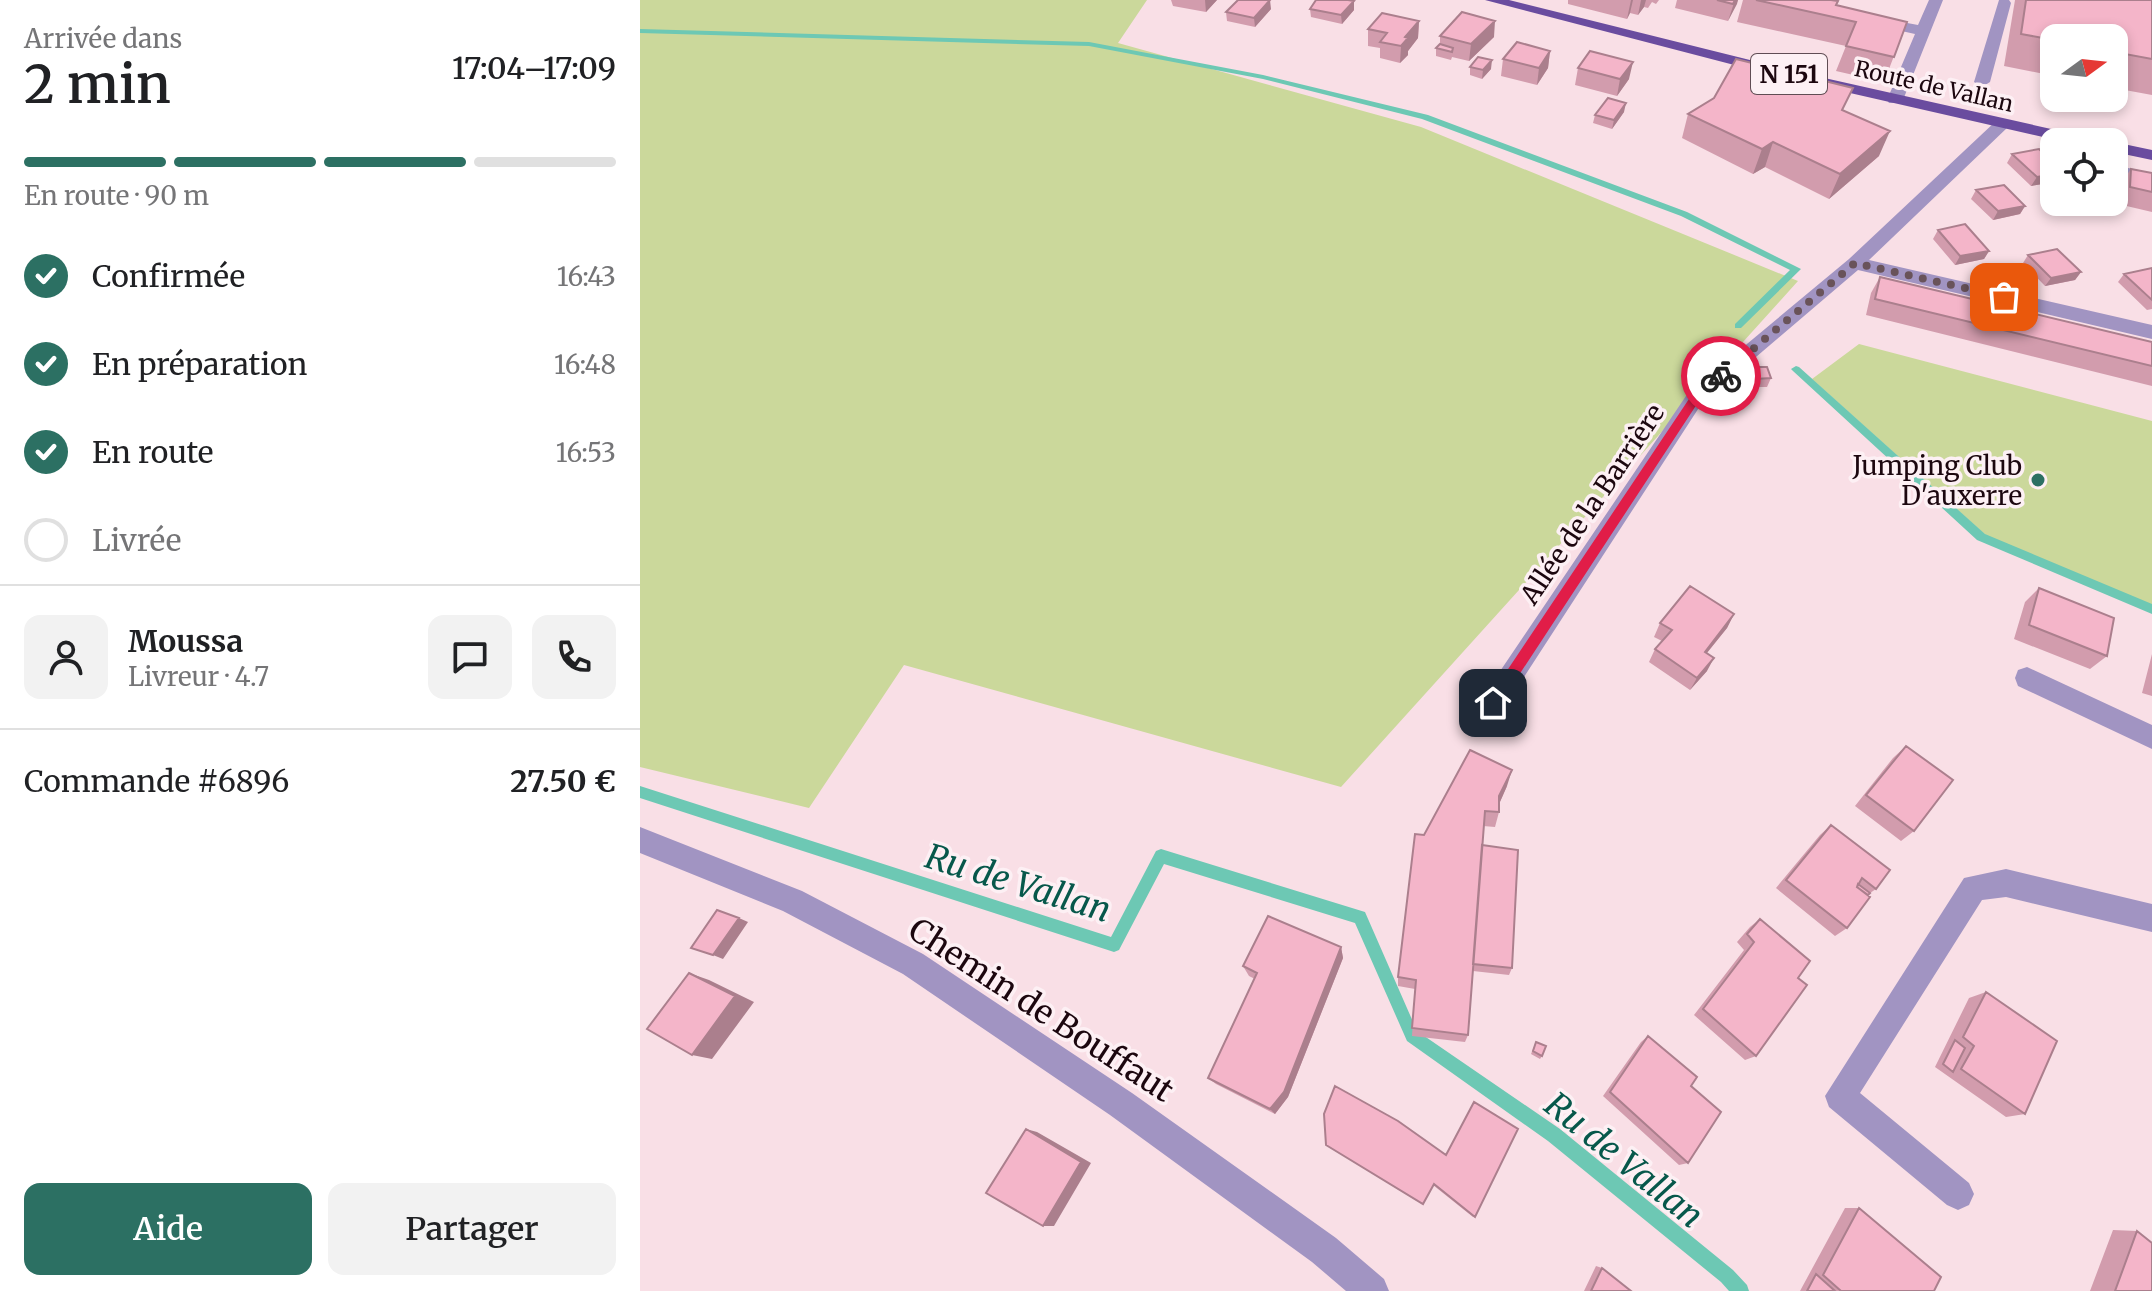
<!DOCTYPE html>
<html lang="fr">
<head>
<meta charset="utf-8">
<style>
	:root { --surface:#fff; --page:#f2f2f2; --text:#202124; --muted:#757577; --line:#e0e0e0; --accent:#2c7063 }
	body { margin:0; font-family:Merriweather,serif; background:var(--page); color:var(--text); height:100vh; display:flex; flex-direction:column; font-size:30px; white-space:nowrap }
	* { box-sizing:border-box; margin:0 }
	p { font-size:26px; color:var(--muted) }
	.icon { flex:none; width:44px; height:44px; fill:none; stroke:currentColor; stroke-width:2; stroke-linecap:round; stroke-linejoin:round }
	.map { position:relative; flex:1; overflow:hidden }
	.details { display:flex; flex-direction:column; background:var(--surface); width:640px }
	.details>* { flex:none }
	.needle { width:52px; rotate:75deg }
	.fabs { position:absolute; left:1400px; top:24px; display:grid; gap:16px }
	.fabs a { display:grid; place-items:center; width:88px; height:88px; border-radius:16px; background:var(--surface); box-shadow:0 4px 12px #0003; font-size:40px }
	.pin { position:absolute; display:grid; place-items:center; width:68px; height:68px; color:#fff; margin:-34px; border-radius:16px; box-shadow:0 4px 12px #0006 }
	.courier { position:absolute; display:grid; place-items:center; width:80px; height:80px; margin:-40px; border:6px solid #e11d48; border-radius:50%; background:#fff; color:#222; box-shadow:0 2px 10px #0007 }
	.headline em { font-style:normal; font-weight:600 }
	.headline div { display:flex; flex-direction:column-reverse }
	.headline { display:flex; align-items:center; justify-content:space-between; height:136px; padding:0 24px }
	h1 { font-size:52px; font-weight:600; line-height:60px }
	.bar { display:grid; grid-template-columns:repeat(4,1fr); gap:12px 8px; align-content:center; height:96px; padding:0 24px }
	.bar i { height:10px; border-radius:6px; background:var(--line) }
	.bar .active { background:var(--accent) }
	.bar p { grid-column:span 4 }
	.line { display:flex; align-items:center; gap:20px; padding:0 24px; border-top:2px solid var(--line) }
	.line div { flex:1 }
	.round { display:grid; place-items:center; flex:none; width:84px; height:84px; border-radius:16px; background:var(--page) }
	ol { padding:0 24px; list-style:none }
	li { display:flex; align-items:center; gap:24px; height:88px }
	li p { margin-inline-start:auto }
	li .icon { padding:8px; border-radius:50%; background:var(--accent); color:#fff; stroke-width:4 }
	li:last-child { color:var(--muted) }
	li i { width:44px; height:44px; border:4px solid var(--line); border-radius:50% }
	.cta { display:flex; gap:16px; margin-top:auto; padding:16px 24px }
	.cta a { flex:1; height:92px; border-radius:16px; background:var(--accent); color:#fff; font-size:32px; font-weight:600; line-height:92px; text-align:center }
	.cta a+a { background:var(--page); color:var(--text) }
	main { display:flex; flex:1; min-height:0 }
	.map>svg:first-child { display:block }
	.green { fill:#cbd89b }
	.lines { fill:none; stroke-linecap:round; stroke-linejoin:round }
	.stream { fill:#6dc8b4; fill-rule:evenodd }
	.minor { fill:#a194c2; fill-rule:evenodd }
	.major { fill:#6a4c9f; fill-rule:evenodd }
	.wall { fill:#d29cad }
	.shaded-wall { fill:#ab7f8d }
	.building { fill:#f4b5c9; stroke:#ab7f8d; stroke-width:2 }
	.route { fill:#e11d48 }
	.done { stroke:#69535a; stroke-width:8; stroke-dasharray:0 14.4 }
	.poi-dot { fill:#2c7063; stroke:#fdf0f4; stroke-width:3 }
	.labels { text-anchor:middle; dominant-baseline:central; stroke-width:7; stroke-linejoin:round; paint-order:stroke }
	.far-street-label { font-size:22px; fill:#1c070f; stroke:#fdf0f4 }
	.shield { fill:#fdf0f4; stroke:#604d54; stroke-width:2 }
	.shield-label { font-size:24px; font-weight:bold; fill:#1c070f }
	.poi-label { font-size:26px; fill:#1c070f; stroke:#fdf0f4; text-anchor:end }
	.street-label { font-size:26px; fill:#1c070f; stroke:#fdf0f4 }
	.near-street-label { font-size:32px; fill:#1c070f; stroke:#fdf0f4 }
	.near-water-label { font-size:34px; font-style:italic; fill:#07584b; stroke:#fdf0f4 }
</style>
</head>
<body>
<main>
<section class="details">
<div class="headline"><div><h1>2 min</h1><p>Arrivée dans</p></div><em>17:04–17:09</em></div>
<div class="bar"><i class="active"></i><i class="active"></i><i class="active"></i><i></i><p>En route · 90 m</p></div>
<ol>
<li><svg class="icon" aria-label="check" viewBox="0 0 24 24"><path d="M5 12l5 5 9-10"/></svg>Confirmée<p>16:43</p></li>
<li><svg class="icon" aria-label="check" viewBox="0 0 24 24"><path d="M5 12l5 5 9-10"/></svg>En préparation<p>16:48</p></li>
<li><svg class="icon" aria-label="check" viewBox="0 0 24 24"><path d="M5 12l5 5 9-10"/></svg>En route<p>16:53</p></li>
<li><i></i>Livrée</li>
</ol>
<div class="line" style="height:144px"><a class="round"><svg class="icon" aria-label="person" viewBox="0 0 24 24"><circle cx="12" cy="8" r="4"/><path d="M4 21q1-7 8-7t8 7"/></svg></a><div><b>Moussa</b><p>Livreur · 4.7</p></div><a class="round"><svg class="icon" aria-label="chat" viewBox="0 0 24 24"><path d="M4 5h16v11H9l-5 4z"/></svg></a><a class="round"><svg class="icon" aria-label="phone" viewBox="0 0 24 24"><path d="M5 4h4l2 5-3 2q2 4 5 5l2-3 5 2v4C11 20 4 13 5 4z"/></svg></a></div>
<div class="line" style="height:104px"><div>Commande #6896</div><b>27.50 €</b></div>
<div class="cta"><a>Aide</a><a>Partager</a></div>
</section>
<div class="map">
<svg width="1512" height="1291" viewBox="0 0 1512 1291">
	<rect width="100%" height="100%" fill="#f9dfe6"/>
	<path class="green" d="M0,0H507L478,43L781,127L1158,281L701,787L264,665L169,808L0,767Z
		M1219,344L1512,421V605L1349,538L1172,379Z"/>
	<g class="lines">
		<path class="stream" d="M0,29L449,42L623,75L788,115L1047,212L1161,269L1101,328H1095V324L1150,270L1041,216L782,119L623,79L449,46L0,33Z
			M1156,366L1159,367L1345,534L1512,604V614L1337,540L1153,371L1151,369Z
			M0,786L471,937L516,851L521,849L725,912L777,1031L920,1129L1093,1270L1107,1285L1109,1291H1089L1081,1282L908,1141L767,1041L715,923L524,864L479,950L474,952L0,798Z"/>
		<path class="minor" d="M1289,0H1303L1263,100L1261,103H1249L1247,100L1275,34L1230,24L1228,21L1235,17L1278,25Z
			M1359,0H1369L1371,3L1350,82L1342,87L1334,82Z
			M1362,119L1368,121V127L1229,260L1512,325V339L1218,270L1062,403L862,711L853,714L844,711L841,703L844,695L1048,393L1209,259L1356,121Z
			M1474,165L1512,173V183L1474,175Z
			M1387,667L1512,725V749L1378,686L1375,678L1378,670Z
			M0,827L162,891L283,954L492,1093L696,1238L744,1279L749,1291H706L672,1262L470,1115L263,974L143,911L0,853Z
			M1366,869L1512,904V932L1366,897L1342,900L1220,1093L1329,1183L1334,1194L1329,1205L1318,1210L1307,1205L1189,1107L1185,1096L1324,878Z"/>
		<path class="major" d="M845,0H869L1130,65L1133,68L1125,73Z
			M1180,77L1447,137L1455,142H1425L1175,85L1172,82Z
			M1474,142L1512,150V160L1474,152Z"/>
	</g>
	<path class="wall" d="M531,0H577L566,12L533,6Z
		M928,0H1019L1016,4L1012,2L1008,8L1004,7L998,15L990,13L987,19L928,4Z
		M1037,0H1098L1088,21L1035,8Z
		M1103,0H1191L1197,6L1267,22L1244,82L1196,71L1206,46L1097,22Z
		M1375,0H1512V95L1474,88V38H1414V76L1364,66Z
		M714,1V10L702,24L671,17L670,9Z
		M631,9L615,27L587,21L586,12Z
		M779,21L778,38L768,51V55L760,63L740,58V48L728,46V29Z
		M800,36L854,37L829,61L812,57L811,60L796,56V48L800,44Z
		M910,51L908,68L897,85L861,76L863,59Z
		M830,67L851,69L842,79L830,75Z
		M938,68L989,79L977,96L935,85Z
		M1204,110L1239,156L1189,199L1125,167L1113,174L1042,138L1048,114Z
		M984,112L972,129L953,123L955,115Z
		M1372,154L1414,163V182L1391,186L1367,163Z
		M1491,169L1512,173V212L1478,204L1479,186Z
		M1336,190L1385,206L1380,214L1353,220L1331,199Z
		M1298,230L1349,251L1344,259L1315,265L1293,239Z
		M1388,255L1441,272L1435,280L1405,286L1383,263Z
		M1512,268V309L1507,310L1478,282L1484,274Z
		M1240,277L1512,342V386L1226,315L1231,293Z
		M1112,367L1131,378L1127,387H1111L1108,375Z
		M1399,588L1467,656L1450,669L1374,639L1385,602Z
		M1094,614L1087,628L1067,653V671L1050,690L1009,662L1015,649L1022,641L1014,637L1020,623Z
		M1512,654V696L1502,693Z
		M1266,746L1274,831L1261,841L1215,806L1253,758Z
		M867,786L859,804V812L855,827L843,826L842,845L872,968L869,975L833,971L828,1035L825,1042L772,1036L775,989L758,986V977L784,835Z
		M1191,825L1236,889L1230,893L1207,928L1195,936L1136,888L1180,835Z
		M1120,919L1158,978L1116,1056L1105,1060L1054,1015L1104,950L1097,942L1110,927Z
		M701,947L703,958L648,1097L635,1114L576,1084L568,1078L615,979L609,976L603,966Z
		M1346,992L1385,1114L1366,1117L1295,1067L1329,998Z
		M1008,1036L1051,1086L1048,1163L1039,1165L963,1096L1001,1042Z
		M896,1042L902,1056L900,1059L891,1054Z
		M695,1086L835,1217H833L793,1185L782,1204L689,1147L686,1145Z
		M1205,1208H1219L1294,1291H1160Z
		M1473,1230L1497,1231L1512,1291H1450Z
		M956,1266L962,1268L991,1291H944Z"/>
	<path class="shaded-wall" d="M565,0H577L566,12Z
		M630,0L631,9L615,27L614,18Z
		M991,0H993L990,13L987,19Z
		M1001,0H1006L1004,7L998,15Z
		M1095,0H1098L1097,4L1088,21Z
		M714,1V10L702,24L701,15Z
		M779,21L778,38L768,51V55L760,63L761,46L765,37Z
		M855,21L854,37L829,61L831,44Z
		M910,51L908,68L897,85L899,68Z
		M852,60L851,69L842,79L843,70Z
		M993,62L989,79L977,96L980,79Z
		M986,103L984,112L972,129L974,120Z
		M1250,131L1239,156L1189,199L1200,174Z
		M1133,142L1125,167L1113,174L1122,149Z
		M1414,174V182L1391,186L1397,177Z
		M1385,206L1380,214L1353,220L1358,211Z
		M1349,251L1344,259L1315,265L1320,256Z
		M1441,272L1435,280L1405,286L1411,278Z
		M1094,614L1087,628L1057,665L1065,652Z
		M1074,658L1067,671L1050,690L1057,678Z
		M872,770L867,786L856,811L859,796Z
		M99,918L108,922L83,959L73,955Z
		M701,947L703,958L648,1097L635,1114L630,1109Z
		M49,973L69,980L114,1002L72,1059L52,1055Z
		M386,1129L397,1132L451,1163L414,1226H403Z"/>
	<path class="building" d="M598,0H630L614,18L586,12Z
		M676,0H708L714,1L701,15L670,9Z
		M1077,0H1095L1093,4Z
		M1116,0H1191L1198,1L1196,5L1267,22L1254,57L1206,46L1216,22Z
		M1386,0H1512V59L1474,52V38H1414V40L1381,34Z
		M822,12L855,21L831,44L800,36Z
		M742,13L779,21L765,37L768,38L761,46L740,42L747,33L728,29Z
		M877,42L910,51L899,68L863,59Z
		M800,44L813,48L812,52L796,48Z
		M950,51L993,62L980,79L938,68Z
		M838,57L852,60L843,70L830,67Z
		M1096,59L1213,88L1202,110L1250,131L1200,174L1133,142L1122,149L1048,114L1074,98Z
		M968,98L986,103L974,120L955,115Z
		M1399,149L1414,163V174L1397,177L1372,154Z
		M1491,169L1512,173V192L1490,187Z
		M1364,185L1385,206L1358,211L1336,190Z
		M1325,224L1349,251L1320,256L1298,230Z
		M1417,249L1441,272L1411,278L1388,255Z
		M1512,268V300L1484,274Z
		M1240,277L1512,342V366L1235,299Z
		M1112,367H1127L1131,378L1115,379Z
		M1050,586L1094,614L1065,652L1074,658L1057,678L1015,649L1032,630L1020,623Z
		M1399,588L1474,618L1467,656L1389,625Z
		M1266,746L1313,780L1274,831L1226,795Z
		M830,750L872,770L859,796V812L845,811L828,1035L772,1028L776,980L758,977L775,834L784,835Z
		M1191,825L1250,870L1236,889L1222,878L1217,887L1230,897L1207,928L1146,880Z
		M842,845L878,850L872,968L833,964Z
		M1218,884L1230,893L1228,895L1217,887Z
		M77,910L99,918L73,955L51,948Z
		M628,916L701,947L644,1092L630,1109L568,1078L617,973L603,966Z
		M1120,919L1170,961L1158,978L1167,985L1116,1056L1063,1009L1114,942L1107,934Z
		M49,973L95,996L52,1055L7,1029Z
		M1346,992L1417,1041L1385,1114L1321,1069L1334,1046L1323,1037Z
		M1008,1036L1057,1077L1051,1086L1081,1112L1048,1163L970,1092Z
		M1315,1040L1325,1048L1313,1072L1303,1064Z
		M896,1042L906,1046L902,1056L893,1051Z
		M695,1086L758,1121L806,1155L834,1102L878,1129L835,1217L794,1184L783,1204L686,1145L684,1114Z
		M386,1129L441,1162L403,1226L346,1193Z
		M1219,1208L1301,1277L1294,1291H1201L1183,1275Z
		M1497,1231L1512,1243V1291H1475Z
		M962,1268L991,1291H951Z
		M1176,1274L1195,1291H1167Z"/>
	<path class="route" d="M1077,373L1086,376L1059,401L858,707H848V699L1051,396Z"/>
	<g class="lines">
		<path class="done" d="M1081,376L1215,263L1364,297"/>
	</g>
	<circle class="poi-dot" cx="1398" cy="480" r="8"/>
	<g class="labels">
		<g class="far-street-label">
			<text transform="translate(1294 86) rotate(13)">Route de Vallan</text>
		</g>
		<rect class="shield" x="1111" y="54" width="76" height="40" rx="6"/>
		<g class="shield-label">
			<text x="1149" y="74">N 151</text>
		</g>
		<g class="poi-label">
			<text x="1382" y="465">Jumping Club<tspan x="1382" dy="30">D'auxerre</tspan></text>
		</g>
		<g class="street-label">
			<text transform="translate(952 504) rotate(-56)">Allée de la Barrière</text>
		</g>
		<g class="near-street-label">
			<text transform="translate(401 1010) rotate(33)">Chemin de Bouffaut</text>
		</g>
		<g class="near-water-label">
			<text transform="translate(378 883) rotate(17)">Ru de Vallan</text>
			<text transform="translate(984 1160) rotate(39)">Ru de Vallan</text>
		</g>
	</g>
</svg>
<div class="fabs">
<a><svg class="needle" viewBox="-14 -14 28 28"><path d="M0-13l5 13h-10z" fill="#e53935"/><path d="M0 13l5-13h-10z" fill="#757577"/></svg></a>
<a><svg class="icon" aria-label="locate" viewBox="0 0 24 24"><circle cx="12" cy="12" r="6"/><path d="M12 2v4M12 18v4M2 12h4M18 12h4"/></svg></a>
</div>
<div class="pin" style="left:1364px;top:297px;background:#ea580c"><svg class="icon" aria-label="bag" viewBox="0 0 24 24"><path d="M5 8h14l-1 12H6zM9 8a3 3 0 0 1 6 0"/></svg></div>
<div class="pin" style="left:853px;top:703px;background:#1f2937"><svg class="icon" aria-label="home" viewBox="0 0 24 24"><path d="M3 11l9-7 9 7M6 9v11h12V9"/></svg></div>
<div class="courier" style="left:1081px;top:376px"><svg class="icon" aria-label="bike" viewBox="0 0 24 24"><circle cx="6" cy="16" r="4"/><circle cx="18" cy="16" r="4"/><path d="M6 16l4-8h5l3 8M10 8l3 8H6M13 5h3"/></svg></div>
</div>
</main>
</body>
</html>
